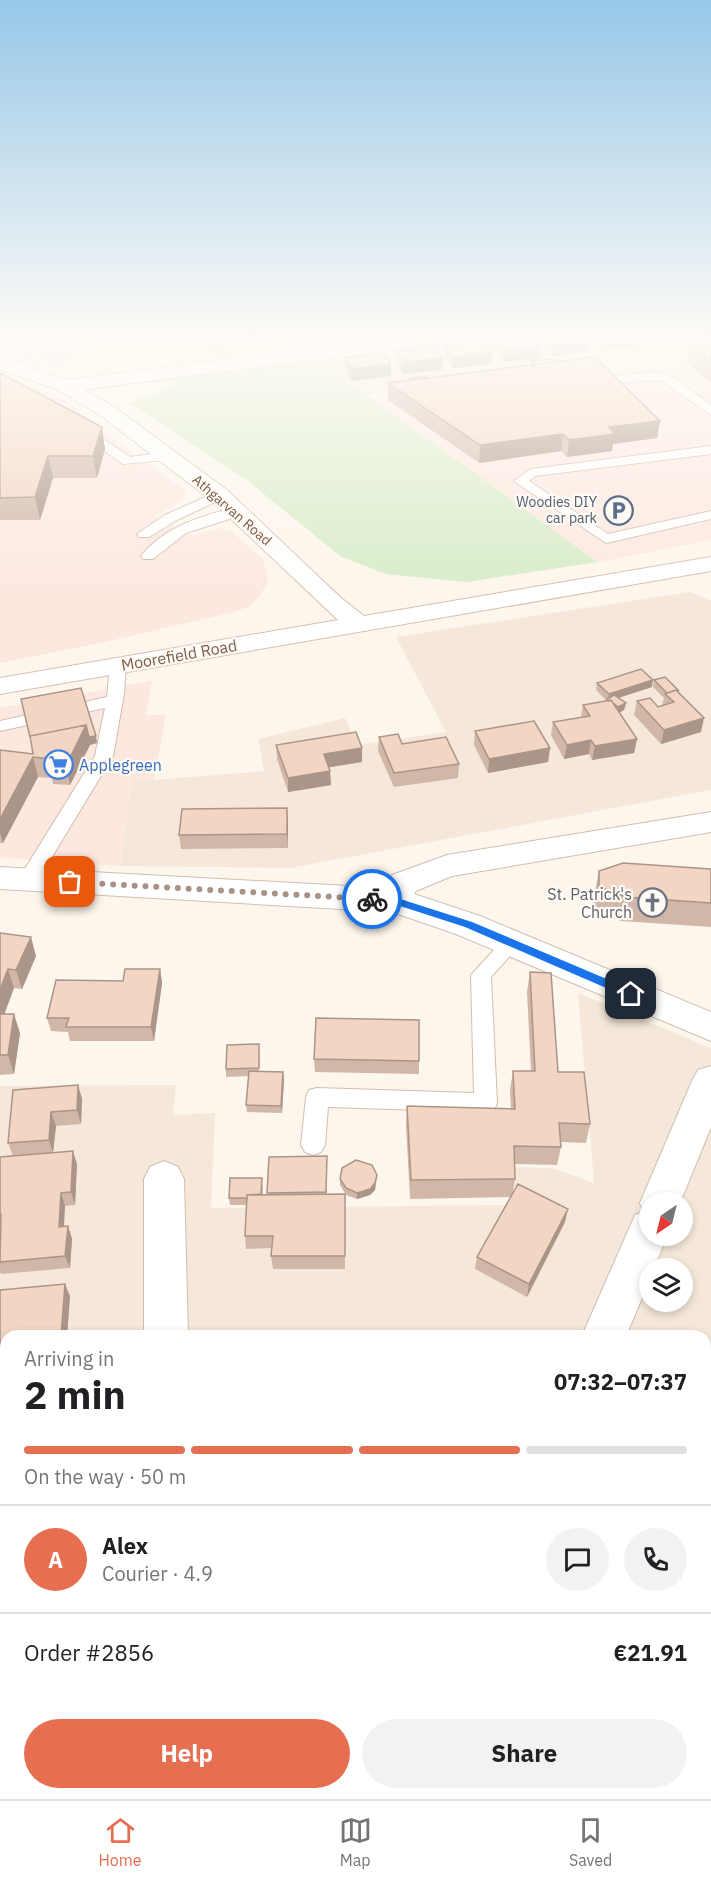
<!DOCTYPE html>
<html lang="en">
<head>
<meta charset="utf-8">
<style>
	:root { --surface:#fff; --page:#f2f2f2; --text:#202124; --muted:#757577; --line:#e0e0e0; --accent:#e76f51 }
	body { margin:0; font-family:"IBM Plex Sans",sans-serif; background:var(--page); color:var(--text); height:100vh; display:flex; flex-direction:column; font-size:22px; white-space:nowrap }
	* { box-sizing:border-box; margin:0 }
	p { font-size:20px; color:var(--muted) }
	.icon { flex:none; width:33px; height:33px; fill:none; stroke:currentColor; stroke-width:2; stroke-linecap:round; stroke-linejoin:round }
	.map { position:relative; flex:1; overflow:hidden }
	.sheet { position:absolute; left:0px; top:1330px; width:711px; height:470px; display:flex; flex-direction:column; background:var(--surface); border-radius:18px 18px 0 0; box-shadow:0 3px 9px #0003 }
	.sheet>* { flex:none }
	.needle { width:39px; rotate:215deg }
	.controls { position:absolute; left:639px; top:1192px; display:grid; gap:12px }
	.controls a { display:grid; place-items:center; width:54px; height:54px; border-radius:50%; background:var(--surface); box-shadow:0 3px 9px #0003; font-size:30px }
	.pin { position:absolute; display:grid; place-items:center; width:51px; height:51px; color:#fff; margin:-26px; border-radius:12px; box-shadow:0 3px 9px #0006 }
	.courier { position:absolute; display:grid; place-items:center; width:60px; height:60px; margin:-30px; border:4px solid #1a73e8; border-radius:50%; background:#fff; color:#222; box-shadow:0 2px 8px #0007 }
	.headline em { font-style:normal; font-weight:700 }
	.headline div { display:flex; flex-direction:column-reverse }
	.headline { display:flex; align-items:center; justify-content:space-between; height:102px; padding:0 24px }
	h1 { font-size:39px; font-weight:700; line-height:45px }
	.bar { display:grid; grid-template-columns:repeat(4,1fr); gap:9px 6px; align-content:center; height:72px; padding:0 24px }
	.bar i { height:8px; border-radius:4px; background:var(--line) }
	.bar .on { background:var(--accent) }
	.bar p { grid-column:span 4 }
	.line { display:flex; align-items:center; gap:15px; padding:0 24px; border-top:2px solid var(--line) }
	.line div { flex:1 }
	.round { display:grid; place-items:center; flex:none; width:63px; height:63px; border-radius:32px; background:var(--page) }
	.action { display:flex; gap:12px; margin-top:auto; padding:12px 24px }
	.action a { flex:1; height:69px; border-radius:36px; background:var(--accent); color:#fff; font-size:24px; font-weight:700; line-height:69px; text-align:center }
	.action a+a { background:var(--page); color:var(--text) }
	.tabs { display:flex; justify-content:space-around; align-items:center; height:84px; border-top:2px solid var(--line); background:var(--surface); font-size:16px; color:var(--muted) }
	.tabs a { display:grid; justify-items:center; gap:3px }
	.tabs .on { color:var(--accent) }
	.map>svg:first-child { display:block }
	.residential { fill:#f5e8da; fill-rule:evenodd }
	.commercial { fill:#fde8e0 }
	.industrial { fill:#efe9e4 }
	.green { fill:#d8ecc9 }
	.lines { fill:none; stroke-linecap:round; stroke-linejoin:round }
	.lane-casing { stroke:#d1beb0; stroke-width:2 }
	.street-casing { stroke:#d1beb0; stroke-width:2 }
	.secondary-casing { stroke:#d6c0b0; stroke-width:2 }
	.lane { fill:#fff; fill-rule:evenodd }
	.street { fill:#fff; fill-rule:evenodd }
	.secondary { fill:#fff; fill-rule:evenodd }
	.wall { fill:#d1b7a8 }
	.shaded-wall { fill:#aa9588 }
	.building { fill:#f3d5c3; stroke:#aa9588; stroke-width:1.5 }
	.route { fill:#1a73e8 }
	.done { stroke:#a89285; stroke-width:6; stroke-dasharray:0 10.8 }
	.labels { text-anchor:middle; dominant-baseline:central; stroke-width:4.5; stroke-linejoin:round; paint-order:stroke }
	.far-service-label { font-size:14px; fill:#4e5e75; stroke:#fffaf3; text-anchor:end }
	.far-street-label { font-size:14px; fill:#7a5c4d; stroke:#fffaf3 }
	.street-label { font-size:16px; fill:#7a5c4d; stroke:#fffaf3 }
	.shop-label { font-size:16px; fill:#366cbe; stroke:#fffaf3; text-anchor:start }
	.worship-label { font-size:16px; fill:#5b616d; stroke:#fffaf3; text-anchor:end }
</style>
</head>
<body>
<div class="map">
<svg width="711" height="1799" viewBox="0 0 711 1799">
	<rect width="100%" height="100%" fill="#fdf6ec"/>
	<path class="residential" d="M88,340H711V352L361,396L313,362L183,377L172,356L70,366Z
		M690,592L711,601V790L290,868L120,866L132,779L154,780L264,771L258,739L345,718L357,745L446,732L396,637Z
		M578,993L711,1048V1799H0V1086L176,1085L173,1115L215,1113L211,1208L510,1205L515,1195V1167L552,1168L594,1183ZM650,1203H682V1236H650ZM650,1269H682V1302H650ZM6,1336H705V1794H6Z"/>
	<path class="commercial" d="M711,357V540L599,562L374,401Z
		M0,380L35,387L67,401L92,424L185,490V496L181,501L153,516L194,536L219,528L231,531L263,559L268,581L260,596L248,607L234,612L105,642L0,663Z
		M152,681L146,715H166L154,780L132,779L120,866L0,858V708Z"/>
	<path class="industrial" d="M0,340H85L63,368L0,350Z"/>
	<path class="green" d="M319,361L598,562L466,582L386,574L340,556L248,481L130,403L166,389L175,382L174,379Z"/>
	<g class="lines">
		<defs>
			<path id="lane" d="M38,340H50C42,353 33,373 15,370V366L28,358Z
				M655,372L669,375L711,405V415L661,380L607,383L601,380L607,377Z
				M83,426L130,457L166,452L172,456L166,460L123,464L79,433L77,430L79,427Z
				M711,446V454L535,476L529,481L608,534L711,511V519L606,543L514,481L531,469Z
				M219,491L226,495L224,498L175,521L149,537H139L137,534L165,515Z
				M237,508L242,509L244,512L242,515L186,533L153,559H143L141,556C163,528 203,514 237,508Z
				M118,661L126,666L124,694L113,756L35,885L28,887L21,885L18,880L95,756L105,708L0,731V721L107,697L110,666Z
				M511,936L518,939L521,944L491,977L497,1103L494,1110L486,1112L328,1107L325,1145L321,1152L313,1155L305,1152L301,1145L306,1097L309,1090L317,1088L474,1093L471,975L504,939Z"/>
			<path id="street" d="M379,340H432L430,344L423,346L65,392L58,390L55,386L58,382L65,380Z
				M711,812V832L452,876L416,891L414,894L480,916L711,1012V1041L456,934L392,912L0,889V867L385,888L392,875L447,855Z
				M711,1066V1127L680,1203H650V1236H667L654,1269H650V1279L626,1336H582L635,1215L644,1212L640,1203L692,1081L698,1070Z
				M164,1161L178,1167L184,1179L188,1336H144V1179L150,1167Z
				M705,1623L711,1625V1679L705,1677Z
				M134,1794H190V1799H134Z"/>
			<path id="secondary" d="M0,356L72,382L114,407L227,490L340,597L364,616L711,557V571L0,694V678L338,620L211,500L100,415L58,390L0,369Z"/>
		</defs>
		<use href="#lane" class="lane-casing"/>
		<use href="#street" class="street-casing"/>
		<use href="#secondary" class="secondary-casing"/>
		<use href="#lane" class="lane"/>
		<use href="#street" class="street"/>
		<use href="#secondary" class="secondary"/>
	</g>
	<path class="wall" d="M495,340L541,358L503,362L495,351Z
		M543,340H591L589,352L552,356L543,345Z
		M592,340H640L639,346L602,350Z
		M645,340H686L650,345Z
		M711,342V382H710L686,361L689,345Z
		M445,346L491,364L453,368L444,357Z
		M396,352L443,358L442,370L403,374L396,363Z
		M344,358L391,376L351,381L345,370Z
		M531,361L556,362L660,421L657,438L613,444L612,451L567,457L561,451L479,463L388,400V383L410,380V378H427L530,365Z
		M0,373L105,449L97,478H53L40,520H0Z
		M654,680L679,692L701,732L661,744L634,715L637,701L658,707L662,706L664,698L653,687Z
		M597,683L652,687L618,698L626,703L624,710L619,713L637,739L634,753L592,760L589,754L564,759L551,735L553,722L581,717L583,705L606,701V700L596,690Z
		M475,731L550,748L548,762L488,773L474,745Z
		M379,737L402,744L459,764L458,778L394,787L378,751Z
		M97,743L90,745L70,785L53,784L52,778L38,777L3,843H0V750L33,754Z
		M276,745L362,762L329,767L330,771L331,785L288,792L277,759Z
		M288,822V848L181,849L179,835Z
		M711,869V927L621,921L594,911V896L599,871Z
		M0,933L36,956L22,989L14,988L4,1014L20,1033L14,1074L0,1075Z
		M160,969L162,983L154,1041H70L68,1032L51,1031L47,1018L123,981Z
		M530,972L558,1072L590,1124L586,1143L561,1142V1147L557,1165L515,1164V1179L513,1193L565,1222L527,1297L475,1269L477,1257L511,1197L410,1199L406,1125L407,1106L511,1109L510,1090L513,1071H531L527,992Z
		M260,1051L259,1071L283,1072L284,1079L282,1113L247,1112L246,1105L249,1076L226,1077V1069Z
		M314,1059L419,1061V1074L315,1072Z
		M78,1085L82,1099L81,1124L56,1126L53,1153L77,1164L75,1205L65,1206L64,1226H68L72,1239L70,1268L1,1274L0,1272V1157L13,1156L8,1143Z
		M327,1156V1194H345V1269H273L271,1256L272,1248L246,1249L245,1236L247,1205H230L229,1198L263,1185V1194H268L269,1157Z
		M377,1175L375,1190L370,1195L357,1199L346,1195L340,1185V1179Z
		M0,1290L70,1296L67,1336H6V1411H0Z
		M705,1421L711,1425V1497L705,1494Z
		M0,1432H6V1569H0Z
		M6,1601V1758H0V1602Z
		M598,1794H705L711,1799H599Z"/>
	<path class="shaded-wall" d="M210,340H230V345L211,347Z
		M239,340H266L239,343Z
		M591,340L589,352L552,356L553,344Z
		M604,340H640L639,346L602,350Z
		M651,340H686L650,345Z
		M542,346L541,358L503,362L504,350Z
		M492,352L491,364L453,368V357Z
		M443,358L442,370L403,374L404,362Z
		M391,364V376L351,381V369Z
		M660,421L657,438L613,444L612,451L567,457L569,440L609,427Z
		M102,427L105,449L97,478L93,456Z
		M563,434L561,451L479,463L480,445Z
		M48,456L53,478L40,520L35,497Z
		M653,680L652,687L609,701L608,700L609,694Z
		M626,703L624,710L617,714L618,707Z
		M704,718L701,732L661,744L664,730Z
		M86,725L96,736L97,743L90,745L70,785L66,766Z
		M637,739L634,753L592,760L595,746Z
		M591,740L589,754L564,759L567,745Z
		M362,748V762L325,768L324,754Z
		M550,748L548,762L488,773L489,759Z
		M33,757L38,777L3,843L0,833V819Z
		M330,771L331,785L288,792V778Z
		M287,808L288,822V848L287,834Z
		M31,937L36,956L22,989L16,970Z
		M8,969L14,988L0,1026V990Z
		M160,969L162,983L154,1041L151,1027Z
		M14,1014L20,1033L14,1074L8,1055Z
		M283,1072L284,1079L282,1113L281,1106Z
		M78,1085L82,1099L81,1124L77,1110Z
		M51,1112L56,1126L53,1153L49,1140Z
		M73,1151L77,1164L75,1205L71,1192Z
		M377,1175L375,1190L370,1195L357,1199V1193Z
		M61,1193L65,1206L63,1239L59,1227Z
		M568,1209L565,1222L527,1297L529,1284Z
		M68,1226L72,1239L70,1268L65,1256Z
		M65,1284L70,1296L67,1336H61Z
		M31,1794H38V1799H31Z"/>
	<path class="building" d="M496,340H537L542,346L504,350Z
		M550,340H591L553,344Z
		M483,342L492,352L453,357L445,346Z
		M711,342V363L689,345Z
		M435,347L443,358L404,362L396,352Z
		M384,354L391,364L351,369L344,358Z
		M595,357L660,421L609,427L615,434L569,440L563,434L480,445L388,383Z
		M553,359L556,362L534,365L531,361Z
		M0,373L102,427L93,456H48L35,497L0,498Z
		M426,376L427,378L411,380L410,378Z
		M641,669L653,680L609,694L597,683Z
		M665,677L679,691L676,690L667,693L654,680Z
		M81,688L96,736L89,737L86,725L30,736V737L21,699Z
		M676,690L704,718L664,730L637,701L650,698L658,707L674,702L665,694Z
		M614,695L626,703L618,707L613,703L611,700L609,701L607,699Z
		M611,700L637,739L595,746L591,740L567,745L553,722L590,716L583,705Z
		M534,721L550,748L489,759L475,731Z
		M86,725L66,766L49,765L51,759L33,757L0,819V750L33,754L30,736Z
		M356,732L362,748L324,754L330,771L288,778L276,745Z
		M398,734L402,744L446,737L459,764L394,773L379,737Z
		M287,808V834L179,835L182,809Z
		M623,863L711,869V903L626,897L599,887V871Z
		M0,933L31,937L16,970L8,969L0,990Z
		M125,969H160L151,1027H66L69,1018H47L56,980L123,981Z
		M530,972L551,973L558,1072H584L590,1124L559,1123L561,1147L514,1146L515,1179L411,1180L407,1106L515,1109L513,1071H535Z
		M0,1014H14L8,1055H0Z
		M316,1018L419,1020V1061L314,1059Z
		M259,1044V1068L226,1069L227,1045Z
		M249,1071L283,1072L281,1106L246,1105Z
		M78,1085L77,1110L51,1112L49,1140L8,1143L13,1090Z
		M73,1151L71,1192L61,1193L59,1227L68,1226L65,1256L0,1262L1,1214H0V1157Z
		M327,1156L326,1192L267,1193L269,1157Z
		M356,1160L372,1165L377,1175L375,1183L370,1189L357,1193L346,1188L340,1179L342,1168Z
		M230,1178H262L261,1194L247,1195V1198H229Z
		M518,1184L568,1209L529,1284L477,1257Z
		M345,1194V1256H271L273,1236H245L247,1195Z
		M65,1284L61,1336H6V1399H0V1290Z
		M705,1421L711,1425V1483L705,1480Z
		M0,1432H6V1559H0Z
		M6,1601V1751H0V1602Z
		M705,1761H710L711,1799H604L603,1794H705Z
		M6,1781V1794H31V1799H0V1782Z"/>
	<linearGradient id="sky" x2="0" y2="1"><stop stop-color="#97c7e8"/><stop offset="0.57" stop-color="#fefbf6"/><stop offset="1" stop-color="#fefbf6" stop-opacity="0"/></linearGradient>
	<rect width="711" height="592" fill="url(#sky)"/>
	<path class="route" d="M372,896L394,897L472,922L635,991L636,994L631,998L627,997L465,927L394,904L368,902V897Z"/>
	<g class="lines">
		<path class="done" d="M70,882L372,899"/>
	</g>
	<defs>
		<symbol id="parking-ring" viewBox="-11 -11 22 22"><circle r="9.5" fill="#fffaf3" stroke="#5c6f8a" stroke-width="1.5"/><path d="M-3.5-5.5H1a3.5 3.5 0 0 1 0 7H-1V5.5H-3.5ZM-1-3.4V-.6H.8a1.4 1.4 0 0 0 0-2.8Z" fill="#5c6f8a"/></symbol>
		<symbol id="supermarket-ring" viewBox="-11 -11 22 22"><circle r="9.5" fill="#fffaf3" stroke="#3f7fe0" stroke-width="1.5"/><path d="M-6-5.5h2.5l.6 2H6L4.5 2H-2.5L-4.4-4H-6ZM-1.5 3.2a1.3 1.3 0 1 0 .1 0ZM3 3.2a1.3 1.3 0 1 0 .1 0Z" fill="#3f7fe0"/></symbol>
		<symbol id="church-ring" viewBox="-11 -11 22 22"><circle r="9.5" fill="#fffaf3" stroke="#6b7280" stroke-width="1.5"/><path d="M-1.2-6h2.4v3.5h3.3v2.4h-3.3V6h-2.4V-.1h-3.3v-2.4h3.3Z" fill="#6b7280"/></symbol>
	</defs>
	<g fill-rule="evenodd">
		<use href="#parking-ring" x="602" y="494" width="33" height="33"/>
		<use href="#supermarket-ring" x="42" y="748" width="33" height="33"/>
		<use href="#church-ring" x="636" y="886" width="33" height="33"/>
	</g>
	<g class="labels">
		<g class="far-service-label">
			<text x="597" y="502">Woodies DIY<tspan x="597" dy="16">car park</tspan></text>
		</g>
		<g class="far-street-label">
			<text transform="translate(232 510) rotate(41)">Athgarvan Road</text>
		</g>
		<g class="street-label">
			<text transform="translate(179 655) rotate(-10)">Moorefield Road</text>
		</g>
		<g class="shop-label">
			<text x="79" y="765">Applegreen</text>
		</g>
		<g class="worship-label">
			<text x="632" y="894">St. Patrick's<tspan x="632" dy="18">Church</tspan></text>
		</g>
	</g>
</svg>
<div class="controls">
<a><svg class="needle" viewBox="-14 -14 28 28"><path d="M0-13l5 13h-10z" fill="#e53935"/><path d="M0 13l5-13h-10z" fill="#757577"/></svg></a>
<a><svg class="icon" aria-label="layers" viewBox="0 0 24 24"><path d="M12 4l9 5-9 5-9-5zM3 14l9 5 9-5"/></svg></a>
</div>
<div class="pin" style="left:70px;top:882px;background:#ea580c"><svg class="icon" aria-label="bag" viewBox="0 0 24 24"><path d="M5 8h14l-1 12H6zM9 8a3 3 0 0 1 6 0"/></svg></div>
<div class="pin" style="left:631px;top:994px;background:#1f2937"><svg class="icon" aria-label="home" viewBox="0 0 24 24"><path d="M3 11l9-7 9 7M6 9v11h12V9"/></svg></div>
<div class="courier" style="left:372px;top:899px"><svg class="icon" aria-label="bike" viewBox="0 0 24 24"><circle cx="6" cy="16" r="4"/><circle cx="18" cy="16" r="4"/><path d="M6 16l4-8h5l3 8M10 8l3 8H6M13 5h3"/></svg></div>
<section class="sheet">
<div class="headline"><div><h1>2 min</h1><p>Arriving in</p></div><em>07:32–07:37</em></div>
<div class="bar"><i class="on"></i><i class="on"></i><i class="on"></i><i></i><p>On the way · 50 m</p></div>
<div class="line" style="height:108px"><b class="round" style="background:var(--accent);color:#fff">A</b><div><b>Alex</b><p>Courier · 4.9</p></div><a class="round"><svg class="icon" aria-label="chat" viewBox="0 0 24 24"><path d="M4 5h16v11H9l-5 4z"/></svg></a><a class="round"><svg class="icon" aria-label="phone" viewBox="0 0 24 24"><path d="M5 4h4l2 5-3 2q2 4 5 5l2-3 5 2v4C11 20 4 13 5 4z"/></svg></a></div>
<div class="line" style="height:78px"><div>Order #2856</div><b>€21.91</b></div>
<div class="action"><a>Help</a><a>Share</a></div>
</section>
</div>
<nav class="tabs">
<a class="on"><svg class="icon" aria-label="home" viewBox="0 0 24 24"><path d="M3 11l9-7 9 7M6 9v11h12V9"/></svg>Home</a>
<a><svg class="icon" aria-label="map" viewBox="0 0 24 24"><path d="M3 6l6-2 6 2 6-2v14l-6 2-6-2-6 2zM9 4v14M15 6v14"/></svg>Map</a>
<a><svg class="icon" aria-label="saved" viewBox="0 0 24 24"><path d="M7 4h10v16l-5-4-5 4z"/></svg>Saved</a>
</nav>
</body>
</html>
